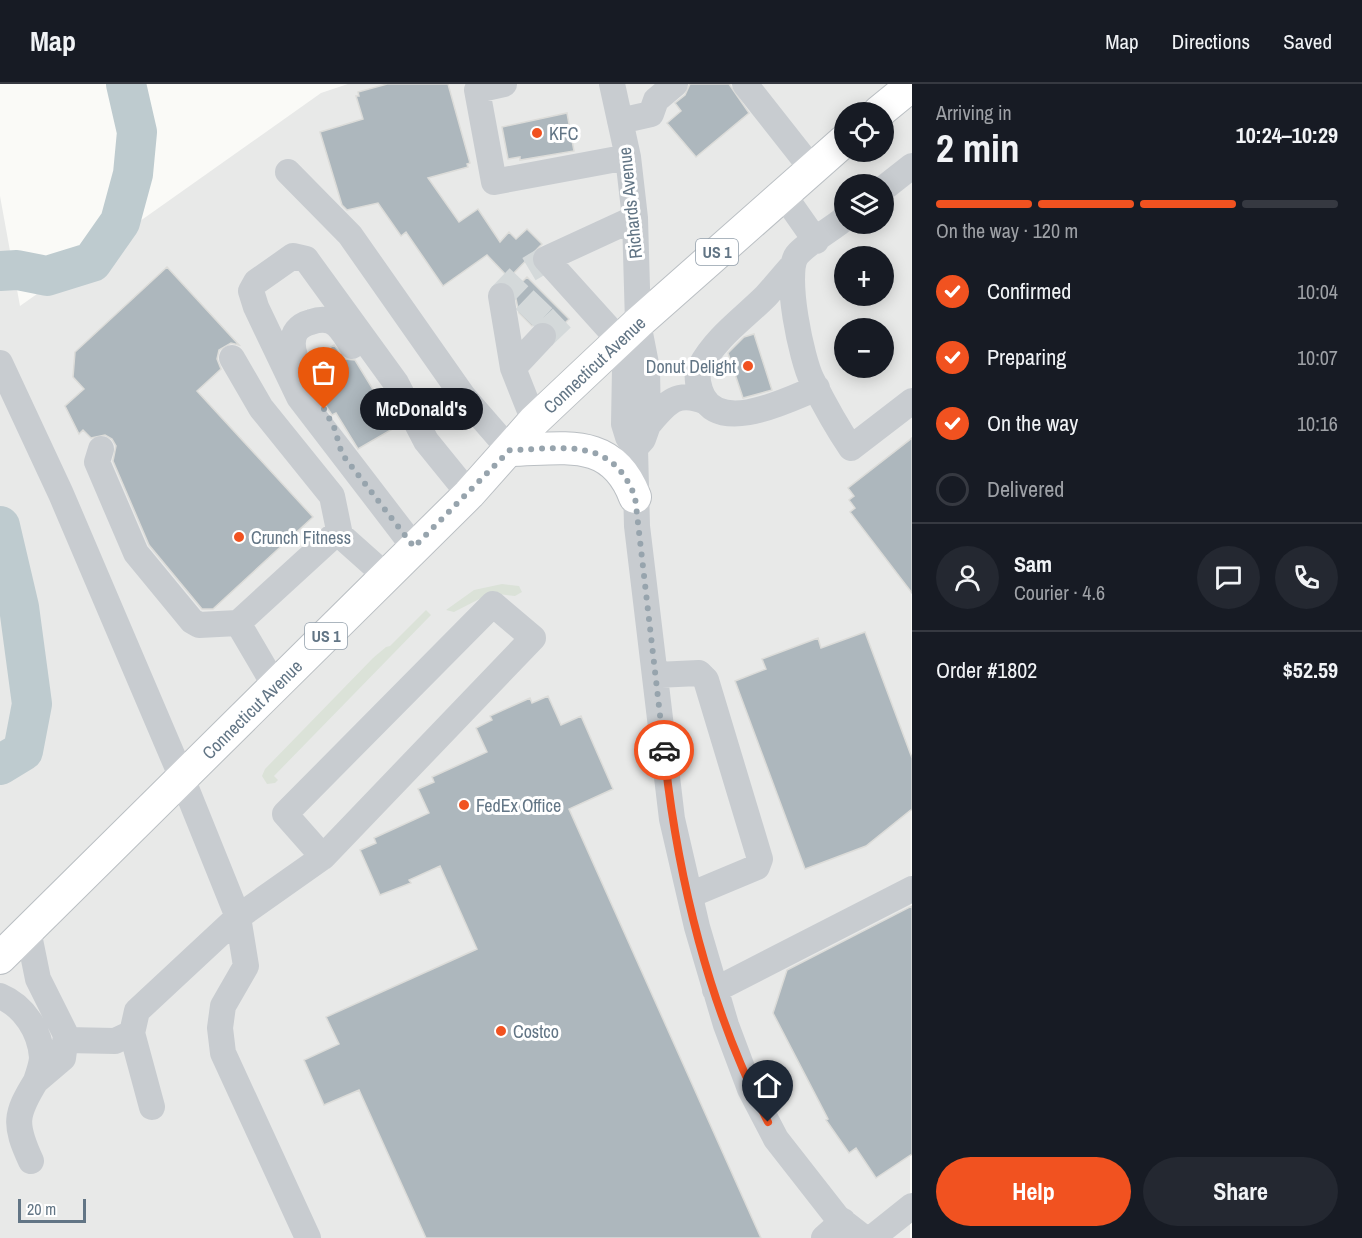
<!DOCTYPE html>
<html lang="en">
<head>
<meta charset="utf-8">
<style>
	:root { --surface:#171b24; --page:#242831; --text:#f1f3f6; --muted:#9ea1a6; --line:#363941; --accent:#f15220 }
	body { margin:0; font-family:"Archivo Narrow",sans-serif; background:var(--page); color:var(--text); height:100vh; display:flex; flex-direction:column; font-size:22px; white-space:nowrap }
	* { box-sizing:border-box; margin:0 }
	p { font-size:20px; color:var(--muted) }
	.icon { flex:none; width:33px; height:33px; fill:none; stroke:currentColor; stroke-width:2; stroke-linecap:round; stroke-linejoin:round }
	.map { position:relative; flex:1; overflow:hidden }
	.sheet { display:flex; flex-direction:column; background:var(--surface); width:450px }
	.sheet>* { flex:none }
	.controls { position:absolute; left:834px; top:18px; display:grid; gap:12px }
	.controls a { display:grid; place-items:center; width:60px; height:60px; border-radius:50%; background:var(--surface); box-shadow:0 3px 15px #0003; font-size:30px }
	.scale { position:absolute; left:18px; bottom:15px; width:68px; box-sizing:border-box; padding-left:6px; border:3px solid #627585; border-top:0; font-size:16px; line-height:21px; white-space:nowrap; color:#627585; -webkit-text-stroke:4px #fff; paint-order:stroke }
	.pin { position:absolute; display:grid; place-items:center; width:51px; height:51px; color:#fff; margin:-62px -26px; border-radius:50% 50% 50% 0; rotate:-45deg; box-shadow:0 0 6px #0007 }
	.pin .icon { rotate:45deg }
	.courier { position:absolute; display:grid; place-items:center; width:60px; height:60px; margin:-30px; border:4px solid #f15220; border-radius:50%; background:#fff; color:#222; box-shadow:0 2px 8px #0007 }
	.bubble { position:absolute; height:42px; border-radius:21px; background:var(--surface); box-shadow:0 3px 15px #0003; font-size:20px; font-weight:700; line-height:42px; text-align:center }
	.summary em { font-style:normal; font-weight:700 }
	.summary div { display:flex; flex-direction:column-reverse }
	.summary { display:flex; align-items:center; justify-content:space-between; height:102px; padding:0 24px }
	h1 { font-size:39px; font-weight:700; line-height:45px }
	.bar { display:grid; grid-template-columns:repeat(4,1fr); gap:9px 6px; align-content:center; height:72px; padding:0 24px }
	.bar i { height:8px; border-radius:4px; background:var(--line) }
	.bar .selected { background:var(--accent) }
	.bar p { grid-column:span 4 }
	.line { display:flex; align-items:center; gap:15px; padding:0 24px; border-top:2px solid var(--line) }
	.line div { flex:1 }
	.round { display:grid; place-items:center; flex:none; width:63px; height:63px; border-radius:32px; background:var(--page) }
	ol { padding:0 24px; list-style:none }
	li { display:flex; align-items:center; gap:18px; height:66px }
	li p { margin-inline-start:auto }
	li .icon { padding:6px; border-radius:50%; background:var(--accent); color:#fff; stroke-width:4 }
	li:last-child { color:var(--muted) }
	li i { width:33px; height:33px; border:3px solid var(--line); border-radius:50% }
	.action { display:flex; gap:12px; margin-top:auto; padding:12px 24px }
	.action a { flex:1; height:69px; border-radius:36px; background:var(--accent); color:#fff; font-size:24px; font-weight:700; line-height:69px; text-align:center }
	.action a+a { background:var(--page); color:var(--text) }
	header { display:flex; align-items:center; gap:36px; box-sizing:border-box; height:84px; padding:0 30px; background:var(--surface); border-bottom:2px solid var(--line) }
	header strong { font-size:28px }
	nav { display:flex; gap:33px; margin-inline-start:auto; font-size:21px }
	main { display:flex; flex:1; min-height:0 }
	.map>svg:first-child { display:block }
	.built { fill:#e8e9e8; fill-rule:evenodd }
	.green { fill:#dbe2d8 }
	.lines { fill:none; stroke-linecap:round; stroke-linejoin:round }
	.river { stroke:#becbcf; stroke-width:40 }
	.building { fill:#adb7bd; stroke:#dcdcd9; stroke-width:1.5 }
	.minor-tunnel { stroke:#d4d9da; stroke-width:26; stroke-dasharray:26 13; stroke-linecap:butt }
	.major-casing { stroke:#babfc3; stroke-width:34 }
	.minor { stroke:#c8ccd0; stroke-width:26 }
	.major { stroke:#fff; stroke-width:32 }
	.done { stroke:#97a4ad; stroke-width:6; stroke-dasharray:0 10.8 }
	.route { stroke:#f15220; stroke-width:8 }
	.poi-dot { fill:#f15220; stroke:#fff; stroke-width:2 }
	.labels { text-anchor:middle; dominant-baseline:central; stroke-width:6; stroke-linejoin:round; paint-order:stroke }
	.shield { fill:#fff; stroke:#919eaa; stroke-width:1.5 }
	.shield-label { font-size:16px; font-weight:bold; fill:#627585 }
	.poi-label { font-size:18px; fill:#627585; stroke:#fff; text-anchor:start }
	.street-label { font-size:18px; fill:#627585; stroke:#fff }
</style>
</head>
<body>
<header>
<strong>Map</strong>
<nav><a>Map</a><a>Directions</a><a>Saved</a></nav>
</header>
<main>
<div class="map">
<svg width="912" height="1154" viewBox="0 0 912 1154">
	<rect width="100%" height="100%" fill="#fafaf7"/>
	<path class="built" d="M348,0H912L910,1154H0V112L20,222L321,9ZM844,28H884V68H844ZM844,100H884V140H844ZM844,172H884V212H844ZM844,244H884V284H844Z"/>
	<path class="green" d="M502,500L519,502L522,508L515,512L491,509L454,528L446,526L474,506Z
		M426,526L431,531L274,692L278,696L275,699L267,700L262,692L265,685L373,574L386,563L390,562Z"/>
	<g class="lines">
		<path class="river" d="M0,187L17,186L47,192L92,178L120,138L133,90L137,48L126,0
			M0,442L19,523L32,620L23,667L0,681"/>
	</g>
	<path class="building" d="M387,0H448L470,79L467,80L468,83L428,94L459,138L478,125L500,158L509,148L516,155L527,145L542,160L509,194L487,171L443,202L406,148L401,152L378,119L347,126L342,121L320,48L363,35L356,12H359L358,8Z
		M690,0H729L749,29L696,73L667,39L681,27L675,19L685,11Z
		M567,29L574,67L520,76V73L508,75L502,43Z
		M167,183L239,261L231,259L219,266L217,275L221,285L197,307L313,433L213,525H202L149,461L113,377L116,362L112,355L105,351L91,354L83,346L79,350L65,322L84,305L73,293L75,268Z
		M527,193L569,235L557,247L546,237L532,242L519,229L514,206Z
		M754,250L772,306L743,314L728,269L744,253Z
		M334,261L345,275L355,276L396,343L358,365L336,329L332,331L312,301L316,296L317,285L321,283L315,273Z
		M912,354V509L850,428L855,424L849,416L854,412L848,404Z
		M865,548L912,674V725L866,762L805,785L735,597L766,585L762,575L818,554L821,564Z
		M548,612L561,641L581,632L613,705L569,725L761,1154H426L359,1006L324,1021L304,976L339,960L326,933L477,865L440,782L409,796L411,799L380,811L360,766L376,759L374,754L429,729L418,705L434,698L432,693L487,668L476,644L492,636L490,632L530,614L532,619Z
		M912,822V1070L876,1094L856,1064L849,1069L826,1036L828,1035L773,929L787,886Z"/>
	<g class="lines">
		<path class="minor-tunnel" d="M501,212L524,188L546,175
			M525,234L546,212
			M543,252L565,231"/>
		<defs>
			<g id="major">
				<path d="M879,28L912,1"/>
				<path d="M510,366C564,365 612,352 635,413"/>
				<path id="s1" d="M0,874L469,410L534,337L638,239L844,57"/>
			</g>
		</defs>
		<use href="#major" class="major-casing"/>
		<path class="minor" d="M504,0L477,6L494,98L628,73
			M612,0L628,73L635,134L638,239L647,285L648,341L643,355L635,364
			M745,0L812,85
			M620,37L651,30L656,16L675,0
			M288,88L350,151L463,312L510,366
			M884,104L912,82
			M783,110L816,157
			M844,135C832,145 807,159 797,171C783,189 802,277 812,296C824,320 836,342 851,364L912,317
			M793,181C784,191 775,202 766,212C743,235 716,253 700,283C695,292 699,305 703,313C723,350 789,315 817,304
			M501,212L513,284L534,337
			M638,239L625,284L624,340L628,353L635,364L637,442L672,735L697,843L726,941L750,1005L776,1055L837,1133L864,1154
			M620,257L546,175L635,134
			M232,274L261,324L332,412L340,451
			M0,279L61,410L182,694L238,833L246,882L223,922L220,944L223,969L308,1154
			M513,284L543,252
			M303,289C292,271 284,245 311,238C317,236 324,235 330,237C340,240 346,253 352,262
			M648,341C666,320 676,305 706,318
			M101,365L97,378L136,469L192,537L199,541L238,539
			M414,463L299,313L256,223L251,207L256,198L293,172L306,175L396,299L426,357L469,410
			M656,591L699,589L706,596L760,775L757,783L690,811
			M275,602L238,539L332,453L340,451L386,492
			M715,906L912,805
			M0,912C24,922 40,947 42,973C42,981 38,990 36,997L63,974L66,951L38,895L28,846
			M66,956L115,957L132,949
			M152,1023L132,949L137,927L238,833L323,773L533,554L493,520L285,730L323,773
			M31,1077C14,1040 15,1031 36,997
			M824,1154L843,1137
			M872,1154L912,1122"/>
		<use href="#major" class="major"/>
	</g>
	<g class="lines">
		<path class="done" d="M324,325L334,343L342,370L414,463L510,366C564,365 612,352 635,413L664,666"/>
		<path class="route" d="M664,666C677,792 709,925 768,1038"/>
	</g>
	<g class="poi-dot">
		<circle cx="537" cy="49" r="6"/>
		<circle cx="748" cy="282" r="6"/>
		<circle cx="239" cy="453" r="6"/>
		<circle cx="464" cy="721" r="6"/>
		<circle cx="501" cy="947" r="6"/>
	</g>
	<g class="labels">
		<g class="shield">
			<rect x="696" y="155" width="42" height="26" rx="4.5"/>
			<rect x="305" y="539" width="42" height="26" rx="4.5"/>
		</g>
		<g class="shield-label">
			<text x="717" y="168">US 1</text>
			<text x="326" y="552">US 1</text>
		</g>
		<g class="poi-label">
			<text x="549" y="49">KFC</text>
			<text x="736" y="282" text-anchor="end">Donut Delight</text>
			<text x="251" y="453">Crunch Fitness</text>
			<text x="476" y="721">FedEx Office</text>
			<text x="513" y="947">Costco</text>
		</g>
		<g class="street-label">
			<text transform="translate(630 119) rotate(-96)">Richards Avenue</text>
			<text stroke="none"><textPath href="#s1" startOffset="840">Connecticut Avenue</textPath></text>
			<text stroke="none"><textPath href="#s1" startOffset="354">Connecticut Avenue</textPath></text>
		</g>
	</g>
</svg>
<div class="controls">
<a><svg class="icon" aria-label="locate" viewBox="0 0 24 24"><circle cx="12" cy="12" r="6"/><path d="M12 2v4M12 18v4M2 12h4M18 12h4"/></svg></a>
<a><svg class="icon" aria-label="layers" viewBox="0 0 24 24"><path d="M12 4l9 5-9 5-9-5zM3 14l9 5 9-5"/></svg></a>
<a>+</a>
<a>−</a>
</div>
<div class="scale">20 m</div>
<div class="pin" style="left:324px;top:325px;background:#ea580c"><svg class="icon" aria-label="bag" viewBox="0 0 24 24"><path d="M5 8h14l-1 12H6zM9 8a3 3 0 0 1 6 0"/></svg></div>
<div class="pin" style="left:768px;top:1038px;background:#1f2937"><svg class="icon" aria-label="home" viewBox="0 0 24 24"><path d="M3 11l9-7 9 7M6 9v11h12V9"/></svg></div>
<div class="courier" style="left:664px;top:666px"><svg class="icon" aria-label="car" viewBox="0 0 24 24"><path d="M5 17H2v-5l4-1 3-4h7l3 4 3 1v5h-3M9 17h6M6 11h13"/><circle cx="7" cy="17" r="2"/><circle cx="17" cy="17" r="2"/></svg></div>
<div class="bubble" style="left:360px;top:304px;width:123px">McDonald's</div>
</div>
<section class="sheet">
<div class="summary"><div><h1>2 min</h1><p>Arriving in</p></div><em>10:24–10:29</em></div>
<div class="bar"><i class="selected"></i><i class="selected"></i><i class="selected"></i><i></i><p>On the way · 120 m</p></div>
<ol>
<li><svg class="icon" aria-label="check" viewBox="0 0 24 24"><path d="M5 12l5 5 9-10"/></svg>Confirmed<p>10:04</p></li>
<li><svg class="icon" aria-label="check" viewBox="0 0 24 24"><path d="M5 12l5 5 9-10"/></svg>Preparing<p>10:07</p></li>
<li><svg class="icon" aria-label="check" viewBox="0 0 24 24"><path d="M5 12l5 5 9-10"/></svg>On the way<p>10:16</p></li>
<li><i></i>Delivered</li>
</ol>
<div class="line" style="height:108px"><a class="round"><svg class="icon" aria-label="person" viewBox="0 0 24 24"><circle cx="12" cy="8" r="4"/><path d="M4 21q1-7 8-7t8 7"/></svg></a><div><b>Sam</b><p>Courier · 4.6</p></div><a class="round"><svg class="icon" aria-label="chat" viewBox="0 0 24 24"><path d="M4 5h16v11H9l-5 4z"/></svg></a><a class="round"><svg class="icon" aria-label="phone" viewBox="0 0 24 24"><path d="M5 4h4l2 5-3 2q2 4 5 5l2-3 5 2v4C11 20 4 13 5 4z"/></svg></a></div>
<div class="line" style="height:78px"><div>Order #1802</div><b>$52.59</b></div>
<div class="action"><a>Help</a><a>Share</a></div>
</section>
</main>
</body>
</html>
